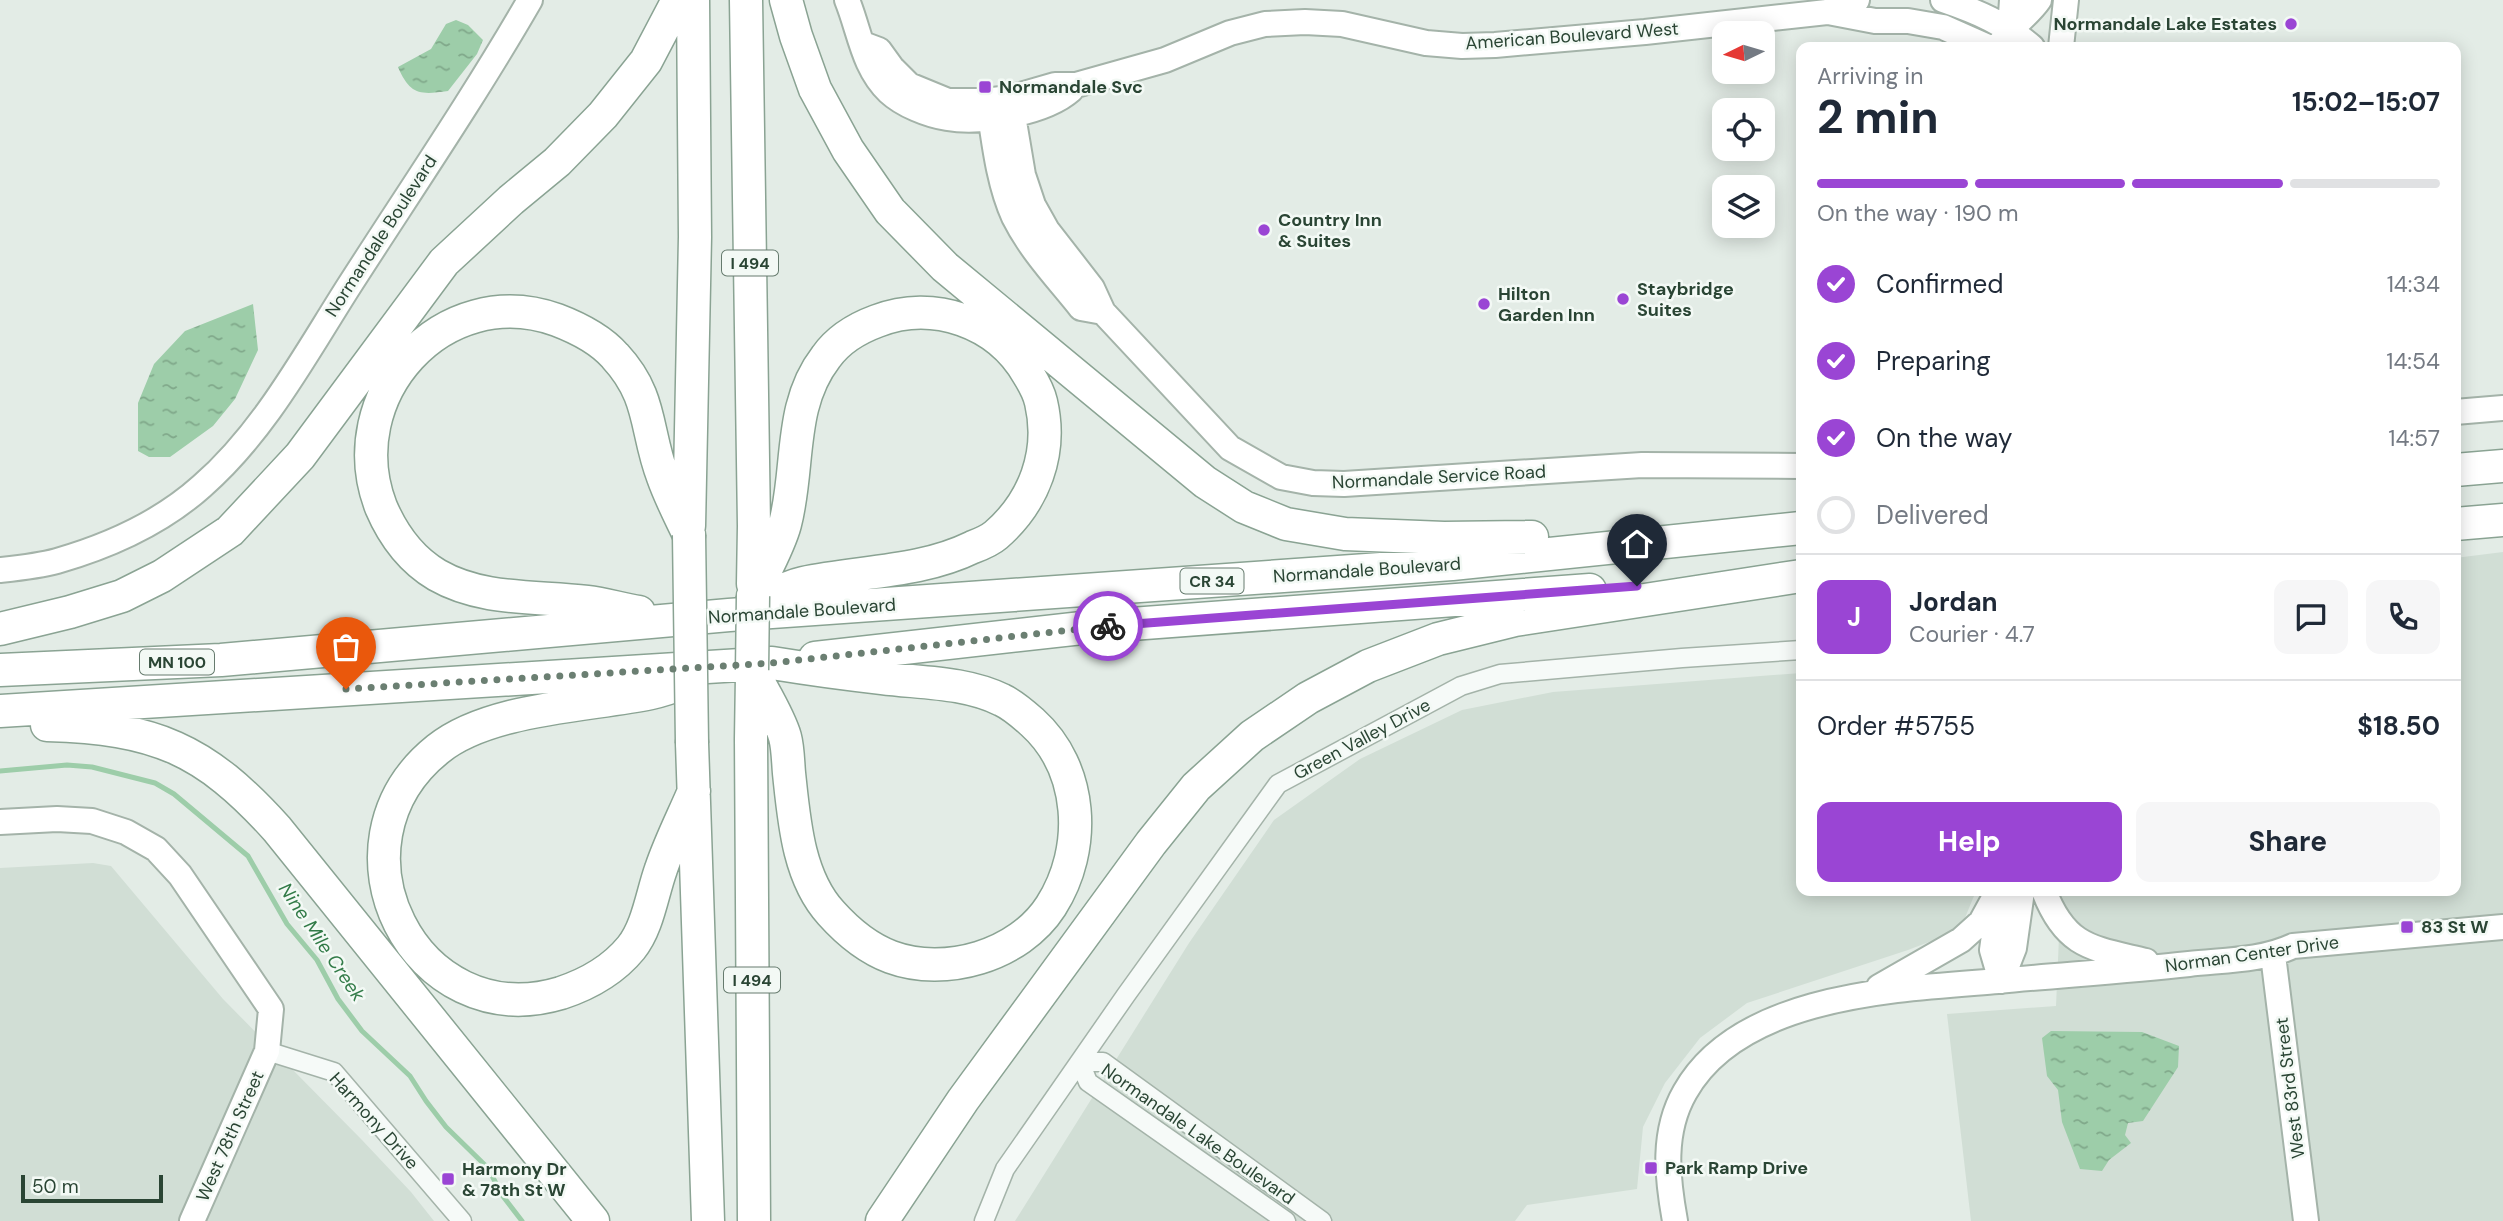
<!DOCTYPE html>
<html lang="en">
<head>
<meta charset="utf-8">
<style>
	:root { --surface:#fff; --page:#f6f6f7; --text:#1f2937; --muted:#747a83; --line:#e0e1e3; --accent:#9a45d4 }
	body { margin:0; font-family:"DM Sans",sans-serif; background:var(--page); color:var(--text); height:100vh; display:flex; flex-direction:column; font-size:26px; white-space:nowrap }
	* { box-sizing:border-box; margin:0 }
	p { font-size:23px; color:var(--muted) }
	.icon { flex:none; width:38px; height:38px; fill:none; stroke:currentColor; stroke-width:2; stroke-linecap:round; stroke-linejoin:round }
	.map { position:relative; flex:1; overflow:hidden }
	.side { position:absolute; left:1796px; top:42px; width:665px; height:854px; display:flex; flex-direction:column; background:var(--surface); border-radius:14px; box-shadow:0 4px 18px #0003 }
	.side>* { flex:none }
	.needle { width:46px; rotate:265deg }
	.fabs { position:absolute; left:1712px; top:21px; display:grid; gap:14px }
	.fabs a { display:grid; place-items:center; width:63px; height:63px; border-radius:14px; background:var(--surface); box-shadow:0 4px 18px #0003; font-size:35px }
	.scale { position:absolute; left:21px; bottom:18px; width:142px; box-sizing:border-box; padding-left:7px; border:4px solid #2a4534; border-top:0; font-size:19px; line-height:24px; white-space:nowrap; color:#2a4534; -webkit-text-stroke:5px #f3f9f5; paint-order:stroke }
	.pin { position:absolute; display:grid; place-items:center; width:60px; height:60px; color:#fff; margin:-72px -30px; border-radius:50% 50% 50% 0; rotate:-45deg; box-shadow:0 0 7px #0007 }
	.pin .icon { rotate:45deg }
	.courier { position:absolute; display:grid; place-items:center; width:70px; height:70px; margin:-35px; border:5px solid #9a45d4; border-radius:50%; background:#fff; color:#222; box-shadow:0 2px 9px #0007 }
	.head em { font-style:normal; font-weight:700 }
	.head div { display:flex; flex-direction:column-reverse }
	.head { display:flex; align-items:center; justify-content:space-between; height:119px; padding:0 21px }
	h1 { font-size:46px; font-weight:700; line-height:52px }
	.bar { display:grid; grid-template-columns:repeat(4,1fr); gap:10px 7px; align-content:center; height:84px; padding:0 21px }
	.bar i { height:9px; border-radius:5px; background:var(--line) }
	.bar .selected { background:var(--accent) }
	.bar p { grid-column:span 4 }
	.line { display:flex; align-items:center; gap:18px; padding:0 21px; border-top:2px solid var(--line) }
	.line div { flex:1 }
	.round { display:grid; place-items:center; flex:none; width:74px; height:74px; border-radius:14px; background:var(--page) }
	ol { padding:0 21px; list-style:none }
	li { display:flex; align-items:center; gap:21px; height:77px }
	li p { margin-inline-start:auto }
	li .icon { padding:7px; border-radius:50%; background:var(--accent); color:#fff; stroke-width:4 }
	li:last-child { color:var(--muted) }
	li i { width:38px; height:38px; border:4px solid var(--line); border-radius:50% }
	.button { display:flex; gap:14px; margin-top:auto; padding:14px 21px }
	.button a { flex:1; height:80px; border-radius:14px; background:var(--accent); color:#fff; font-size:28px; font-weight:700; line-height:80px; text-align:center }
	.button a+a { background:var(--page); color:var(--text) }
	.map>svg:first-child { display:block }
	.built { fill:#d1ded5 }
	.water { fill:url(#water-ripples) }
	.lines { fill:none; stroke-linecap:round; stroke-linejoin:round }
	.stream { stroke:#9dcda9; stroke-width:5 }
	.street-casing { stroke:#a4b3a9; stroke-width:21 }
	.secondary-casing { stroke:#a4b3a9; stroke-width:28 }
	.highway-casing { stroke:#8aa393; stroke-width:35 }
	.street { stroke:#f6faf8; stroke-width:18 }
	.secondary { stroke:#fff; stroke-width:24 }
	.highway { stroke:#fff; stroke-width:32 }
	.highway-bridge-casing { stroke:#8aa393; stroke-width:35; stroke-linecap:butt }
	.highway-bridge { stroke:#fff; stroke-width:32 }
	.done { stroke:#6b7f72; stroke-width:7; stroke-dasharray:0 12.6 }
	.route { stroke:#9a45d4; stroke-width:9 }
	.poi-dot { fill:#9a45d4; stroke:#f3f9f5; stroke-width:2.5 }
	.labels { text-anchor:middle; dominant-baseline:central; stroke-width:5; stroke-linejoin:round; paint-order:stroke }
	.shield { fill:#f3f9f5; stroke:#667b6e; stroke-width:2 }
	.shield-label { font-size:16px; font-weight:bold; fill:#2a4534 }
	.poi-label { font-size:18px; font-weight:bold; fill:#2a4534; stroke:#f3f9f5; text-anchor:start }
	.street-label { font-size:18px; fill:#2a4534; stroke:#f3f9f5 }
	.water-label { font-size:19px; font-style:italic; fill:#327b48; stroke:#f3f9f5 }
</style>
</head>
<body>
<div class="map">
<svg width="2503" height="1221" viewBox="0 0 2503 1221">
	<defs>
		<pattern id="water-ripples" width="26" height="14" patternUnits="userSpaceOnUse" patternTransform="scale(1.75)"><rect width="26" height="14" fill="#9dcda9"/><path d="M2 4q2-2 4 0t4 0M15 11q2-2 4 0t4 0" fill="none" stroke="#80a88a"/></pattern>
	</defs>
	<rect width="100%" height="100%" fill="#e3ece6"/>
	<path class="built" d="M2503,552V1221H1971L1947,1014L2056,1006L2061,891H2455V558Z
		M1801,673V891H1976L1960,930L1908,950L1747,1003L1700,1038L1665,1083L1643,1127L1637,1189L1527,1205L1515,1221H1015L1189,943L1274,820L1360,759L1462,710L1553,692Z
		M93,863L111,866L223,999L362,1140L411,1192L434,1221H0V868Z"/>
	<path class="water" d="M456,20L468,25L483,40L477,54L448,91C420,95 410,95 398,67L431,49L446,24Z
		M253,304L258,350L235,399L213,426L170,457H149L138,451V403L154,364L185,331Z
		M2051,1031L2142,1032L2179,1046L2178,1067L2143,1121L2128,1123L2125,1135L2131,1143L2109,1160L2102,1171L2080,1169L2062,1122L2058,1090L2047,1076L2042,1038Z"/>
	<g class="lines">
		<path class="stream" d="M0,771L67,765L92,767L155,783L174,794L248,856L287,924L317,960L338,999L362,1031L410,1076L426,1101L446,1127L488,1168L502,1195L522,1221"/>
		<defs>
			<path id="street" d="M267,1051L334,1072L462,1221
				M1080,1062H1103L1322,1221
				M1080,1062L1088,1082L1286,1221
				M984,1221L1005,1169L1126,995L1278,784L1461,686L1500,674L1682,658L1801,650"/>
			<path id="secondary" d="M847,0C860,32 863,67 889,92C903,105 928,115 947,118C981,124 1045,113 1071,90
				M1943,0C1978,12 2004,23 2032,47
				M1828,12L1875,21H1908L1943,27L1988,47
				M2010,29L2012,0
				M2002,41C2012,25 2028,16 2039,0
				M863,44L879,50L892,68L909,85L948,101H984L1010,98L1055,85H1076L1165,60L1230,33L1265,24L1305,22L1342,24L1426,43L1462,46L1495,45L1645,32L1827,12L1857,0
				M2061,47L2066,0
				M1010,98L1023,175L1033,205L1047,230L1092,288L1103,312L1230,448L1281,477L1313,483L1344,484L1642,465L1801,466
				M988,101C994,139 998,182 1014,217C1031,251 1058,279 1081,308L1103,312
				M2455,412L2503,408
				M0,570C19,568 39,566 57,561C109,546 162,522 202,486C264,432 305,355 349,286C410,191 474,97 530,0
				M0,822L57,819L92,821L126,832L156,849L180,875L271,1009L267,1051L192,1221
				M2044,891C2066,948 2092,948 2146,961
				M1999,899L1992,950L2001,981
				M2273,955L2306,1221
				M2001,981L2014,948L2022,891
				M1879,987L1961,940L1981,922L1998,891
				M1675,1221C1667,1177 1662,1132 1685,1092C1740,994 1900,989 1998,981C2062,975 2125,971 2189,964C2223,960 2261,961 2293,946L2503,927"/>
			<path id="highway" d="M746,0L754,526L753,584
				M786,0L796,36L815,89L848,150L890,211L945,267L1205,482L1244,507L1286,524L1345,534L1444,538L1532,537
				M2455,470L2503,466
				M2455,524L2503,520
				M689,526L695,237L693,0
				M750,606C766,598 785,587 803,583C859,571 920,573 973,547C981,544 989,541 996,535C1034,502 1053,453 1041,402C1039,393 1033,382 1028,374C998,322 933,299 877,321C858,328 838,340 826,357C788,406 800,467 785,524C779,547 763,574 753,596
				M639,612C621,609 604,604 587,602C536,596 482,601 437,575C410,559 393,535 381,507C338,396 443,279 557,320C578,328 600,339 615,356C653,397 645,430 663,477C670,497 680,516 689,535
				M0,629L70,612L122,596L162,576L230,531L300,456L444,262L511,200L557,162L603,115L646,61L678,0
				M815,658L1091,627L1590,590
				M0,670L221,660L729,615L1452,564L1801,528
				M752,675L751,739L754,1221
				M691,680C678,685 665,690 651,693C588,706 489,708 438,749C318,845 415,1037 561,993C588,984 613,970 631,948C648,927 652,894 661,869C670,842 683,817 694,791
				M0,711L772,663C809,669 845,674 882,678C922,683 965,682 1002,700C1013,705 1023,714 1032,722C1083,768 1088,848 1051,906C1019,956 945,977 891,957C867,948 848,932 831,913C798,877 794,820 789,773C788,762 788,748 785,737C779,716 762,690 752,670
				M47,725C155,728 204,748 277,829L593,1221
				M692,743L708,1221
				M882,1221L963,1100L1151,843L1196,787L1252,736L1308,698L1368,666L1438,639L1515,620L1801,576"/>
		</defs>
		<use href="#street" class="street-casing"/>
		<use href="#secondary" class="secondary-casing"/>
		<use href="#highway" class="highway-casing"/>
		<use href="#street" class="street"/>
		<use href="#secondary" class="secondary"/>
		<use href="#highway" class="highway"/>
		<defs>
			<path id="highway-bridge" d="M689,535L692,743
				M752,670L753,596"/>
		</defs>
		<use href="#highway-bridge" class="highway-bridge-casing"/>
		<use href="#highway-bridge" class="highway-bridge"/>
	</g>
	<g class="lines">
		<path class="done" d="M346,689L772,663L1108,626"/>
		<path class="route" d="M1108,626L1637,586"/>
	</g>
	<g class="poi-dot">
		<circle cx="2291" cy="24" r="7"/>
		<rect x="978" y="80" width="14" height="14" rx="3.5"/>
		<circle cx="1264" cy="230" r="7"/>
		<circle cx="1623" cy="299" r="7"/>
		<circle cx="1484" cy="304" r="7"/>
		<rect x="2400" y="920" width="14" height="14" rx="3.5"/>
		<rect x="1644" y="1161" width="14" height="14" rx="3.5"/>
		<rect x="441" y="1172" width="14" height="14" rx="3.5"/>
	</g>
	<g class="labels">
		<g class="shield">
			<rect x="722" y="250.5" width="56" height="25" rx="5"/>
			<rect x="1180.5" y="568.5" width="63" height="25" rx="5"/>
			<rect x="140" y="649.5" width="74" height="25" rx="5"/>
			<rect x="724" y="967.5" width="56" height="25" rx="5"/>
		</g>
		<g class="shield-label">
			<text x="750" y="263">I 494</text>
			<text x="1212" y="581">CR 34</text>
			<text x="177" y="662">MN 100</text>
			<text x="752" y="980">I 494</text>
		</g>
		<g class="poi-label">
			<text x="2277" y="24" text-anchor="end">Normandale Lake Estates</text>
			<text x="999" y="87">Normandale Svc</text>
			<text x="1278" y="220">Country Inn<tspan x="1278" dy="21">&amp; Suites</tspan></text>
			<text x="1637" y="289">Staybridge<tspan x="1637" dy="21">Suites</tspan></text>
			<text x="1498" y="294">Hilton<tspan x="1498" dy="21">Garden Inn</tspan></text>
			<text x="2421" y="927">83 St W</text>
			<text x="1665" y="1168">Park Ramp Drive</text>
			<text x="462" y="1169">Harmony Dr<tspan x="462" dy="21">&amp; 78th St W</tspan></text>
		</g>
		<g class="street-label">
			<text transform="translate(1572 36) rotate(-4)">American Boulevard West</text>
			<text transform="translate(381 236) rotate(-57)">Normandale Boulevard</text>
			<text transform="translate(1439 477) rotate(-3)">Normandale Service Road</text>
			<text transform="translate(1367 570) rotate(-4)">Normandale Boulevard</text>
			<text transform="translate(802 611) rotate(-4)">Normandale Boulevard</text>
			<text transform="translate(1362 739) rotate(-28)">Green Valley Drive</text>
			<text transform="translate(2252 954) rotate(-8)">Norman Center Drive</text>
			<text transform="translate(2290 1088) rotate(-97)">West 83rd Street</text>
			<text transform="translate(374 1121) rotate(48)">Harmony Drive</text>
			<text transform="translate(1198 1134) rotate(35)">Normandale Lake Boulevard</text>
			<text transform="translate(230 1136) rotate(-66)">West 78th Street</text>
		</g>
		<g class="water-label">
			<text transform="translate(322 942) rotate(56)">Nine Mile Creek</text>
		</g>
	</g>
</svg>
<div class="fabs">
<a><svg class="needle" viewBox="-14 -14 28 28"><path d="M0-13l5 13h-10z" fill="#e53935"/><path d="M0 13l5-13h-10z" fill="#747a83"/></svg></a>
<a><svg class="icon" aria-label="locate" viewBox="0 0 24 24"><circle cx="12" cy="12" r="6"/><path d="M12 2v4M12 18v4M2 12h4M18 12h4"/></svg></a>
<a><svg class="icon" aria-label="layers" viewBox="0 0 24 24"><path d="M12 4l9 5-9 5-9-5zM3 14l9 5 9-5"/></svg></a>
</div>
<div class="scale">50 m</div>
<div class="pin" style="left:346px;top:689px;background:#ea580c"><svg class="icon" aria-label="bag" viewBox="0 0 24 24"><path d="M5 8h14l-1 12H6zM9 8a3 3 0 0 1 6 0"/></svg></div>
<div class="pin" style="left:1637px;top:586px;background:#1f2937"><svg class="icon" aria-label="home" viewBox="0 0 24 24"><path d="M3 11l9-7 9 7M6 9v11h12V9"/></svg></div>
<div class="courier" style="left:1108px;top:626px"><svg class="icon" aria-label="bike" viewBox="0 0 24 24"><circle cx="6" cy="16" r="4"/><circle cx="18" cy="16" r="4"/><path d="M6 16l4-8h5l3 8M10 8l3 8H6M13 5h3"/></svg></div>
<section class="side">
<div class="head"><div><h1>2 min</h1><p>Arriving in</p></div><em>15:02–15:07</em></div>
<div class="bar"><i class="selected"></i><i class="selected"></i><i class="selected"></i><i></i><p>On the way · 190 m</p></div>
<ol>
<li><svg class="icon" aria-label="check" viewBox="0 0 24 24"><path d="M5 12l5 5 9-10"/></svg>Confirmed<p>14:34</p></li>
<li><svg class="icon" aria-label="check" viewBox="0 0 24 24"><path d="M5 12l5 5 9-10"/></svg>Preparing<p>14:54</p></li>
<li><svg class="icon" aria-label="check" viewBox="0 0 24 24"><path d="M5 12l5 5 9-10"/></svg>On the way<p>14:57</p></li>
<li><i></i>Delivered</li>
</ol>
<div class="line" style="height:126px"><b class="round" style="background:var(--accent);color:#fff">J</b><div><b>Jordan</b><p>Courier · 4.7</p></div><a class="round"><svg class="icon" aria-label="chat" viewBox="0 0 24 24"><path d="M4 5h16v11H9l-5 4z"/></svg></a><a class="round"><svg class="icon" aria-label="phone" viewBox="0 0 24 24"><path d="M5 4h4l2 5-3 2q2 4 5 5l2-3 5 2v4C11 20 4 13 5 4z"/></svg></a></div>
<div class="line" style="height:91px"><div>Order #5755</div><b>$18.50</b></div>
<div class="button"><a>Help</a><a>Share</a></div>
</section>
</div>
</body>
</html>
